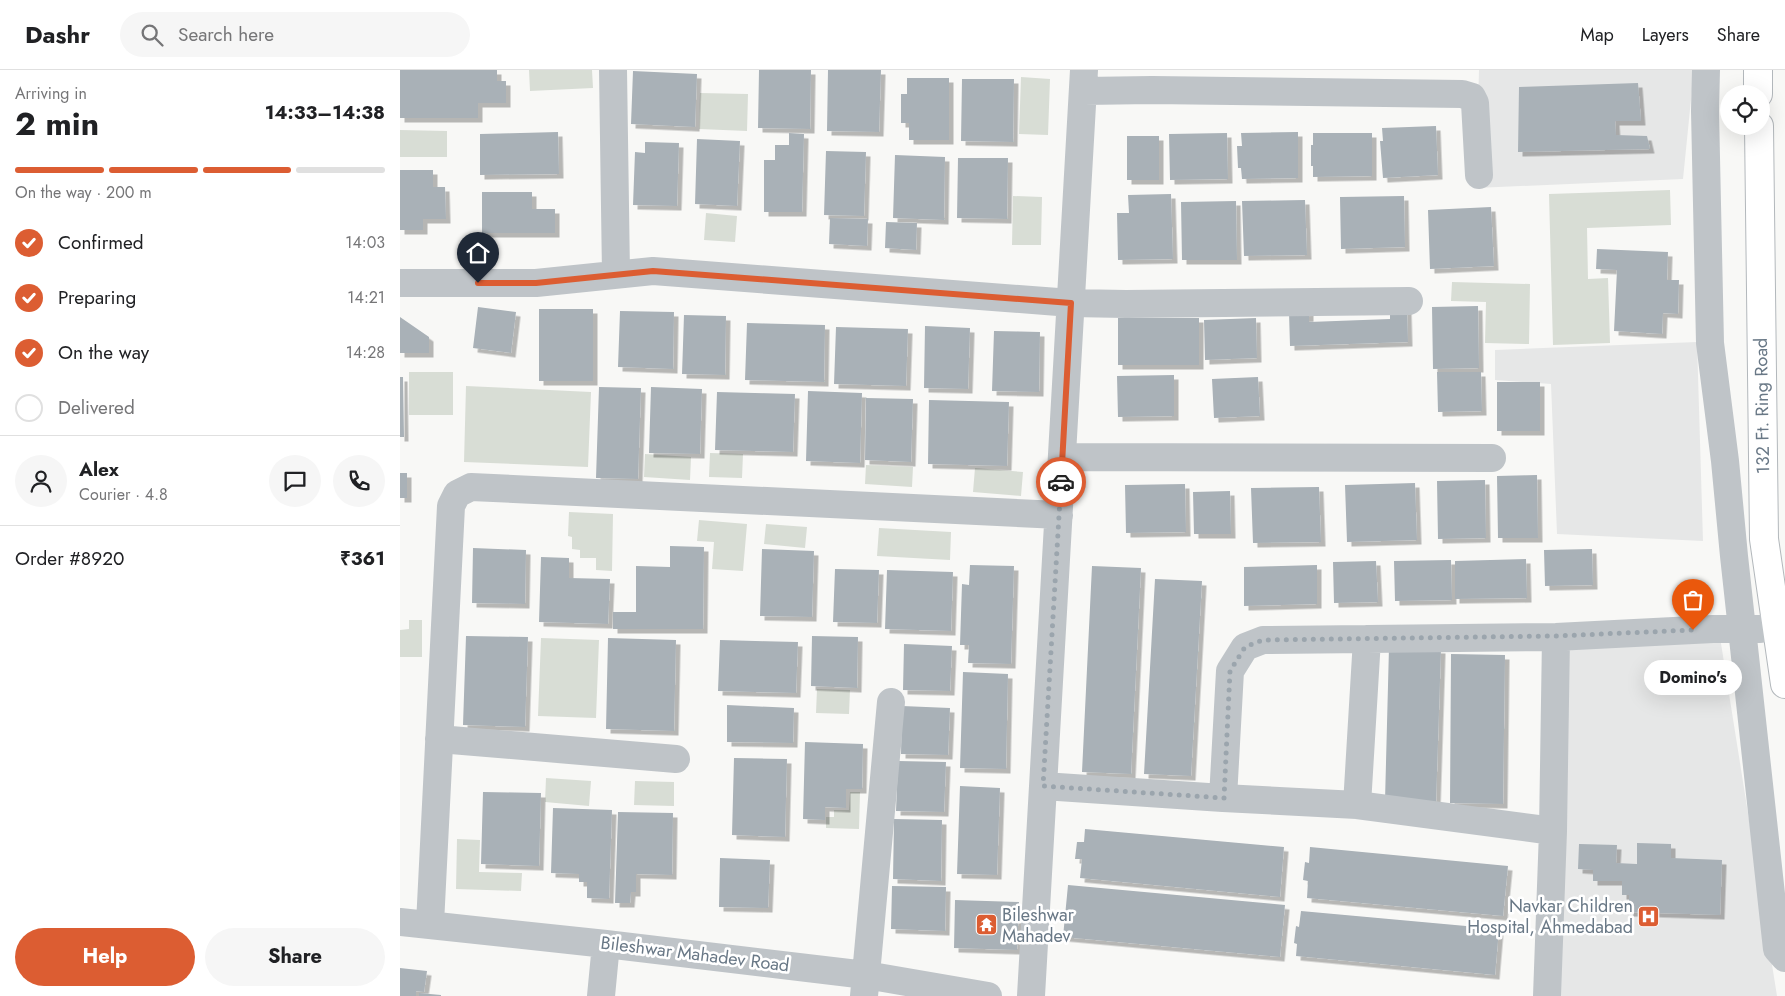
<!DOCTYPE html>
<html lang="en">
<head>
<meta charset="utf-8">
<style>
	:root { --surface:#fff; --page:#f6f6f6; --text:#202124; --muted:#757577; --line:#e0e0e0; --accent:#dc5d32 }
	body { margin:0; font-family:Jost,sans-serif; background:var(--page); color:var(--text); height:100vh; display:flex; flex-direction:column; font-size:19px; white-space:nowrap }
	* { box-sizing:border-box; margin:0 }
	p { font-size:16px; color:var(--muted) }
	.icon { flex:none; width:28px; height:28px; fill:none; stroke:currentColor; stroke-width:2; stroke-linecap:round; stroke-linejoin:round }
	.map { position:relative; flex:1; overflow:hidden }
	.details { display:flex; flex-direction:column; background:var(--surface); width:400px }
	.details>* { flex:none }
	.buttons { position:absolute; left:1320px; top:15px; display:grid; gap:10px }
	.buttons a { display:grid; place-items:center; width:50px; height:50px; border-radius:50%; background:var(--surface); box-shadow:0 5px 20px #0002; font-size:25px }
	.pin { position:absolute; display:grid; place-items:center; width:42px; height:42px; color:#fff; margin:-51px -21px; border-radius:50% 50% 50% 0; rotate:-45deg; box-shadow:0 0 5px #0007 }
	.pin .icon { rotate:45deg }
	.courier { position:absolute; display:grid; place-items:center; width:50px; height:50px; margin:-25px; border:4px solid #dc5d32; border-radius:50%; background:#fff; color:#222; box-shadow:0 1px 6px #0007 }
	.bubble { position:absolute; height:35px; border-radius:18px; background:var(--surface); box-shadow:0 5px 20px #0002; font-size:16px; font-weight:700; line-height:35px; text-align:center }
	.headline em { font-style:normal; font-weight:700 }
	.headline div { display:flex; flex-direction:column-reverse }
	.headline { display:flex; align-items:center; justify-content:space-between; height:85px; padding:0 15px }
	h1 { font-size:32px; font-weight:700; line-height:38px }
	.bar { display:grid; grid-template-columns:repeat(4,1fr); gap:8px 5px; align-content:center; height:60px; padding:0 15px }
	.bar i { height:6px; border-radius:4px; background:var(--line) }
	.bar .current { background:var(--accent) }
	.bar p { grid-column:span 4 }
	.line { display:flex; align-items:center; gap:12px; padding:0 15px; border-top:1px solid var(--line) }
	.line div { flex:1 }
	.round { display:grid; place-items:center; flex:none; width:52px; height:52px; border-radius:26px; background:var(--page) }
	ol { padding:0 15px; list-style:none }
	li { display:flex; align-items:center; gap:15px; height:55px }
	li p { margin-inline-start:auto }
	li .icon { padding:5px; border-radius:50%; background:var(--accent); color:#fff; stroke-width:4 }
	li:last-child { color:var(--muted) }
	li i { width:28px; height:28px; border:2px solid var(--line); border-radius:50% }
	.action { display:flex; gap:10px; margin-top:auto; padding:10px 15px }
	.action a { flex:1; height:58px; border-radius:30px; background:var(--accent); color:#fff; font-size:20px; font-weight:700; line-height:58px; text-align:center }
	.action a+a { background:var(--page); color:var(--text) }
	header { display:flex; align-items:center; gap:30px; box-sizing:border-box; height:70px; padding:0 25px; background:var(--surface); border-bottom:1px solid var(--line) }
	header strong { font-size:24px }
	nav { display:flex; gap:28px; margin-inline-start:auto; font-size:18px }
	.search { width:350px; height:45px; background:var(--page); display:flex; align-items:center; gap:12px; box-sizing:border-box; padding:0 18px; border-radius:28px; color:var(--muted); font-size:19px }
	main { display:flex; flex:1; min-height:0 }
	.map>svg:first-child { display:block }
	.built { fill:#e6e7e7 }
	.green { fill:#d8ddd5 }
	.building { fill:#a9b1b7; filter:url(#shadow) }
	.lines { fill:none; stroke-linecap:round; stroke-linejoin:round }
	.major-casing { stroke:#b3b8bc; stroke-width:30 }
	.minor { stroke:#bfc4c8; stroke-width:28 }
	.major { stroke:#fff; stroke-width:28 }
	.done { stroke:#9ba5ad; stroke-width:5; stroke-dasharray:0 9 }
	.route { stroke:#dc5d32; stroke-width:6 }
	.labels { text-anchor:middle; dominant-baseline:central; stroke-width:5; stroke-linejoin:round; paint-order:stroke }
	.street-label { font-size:18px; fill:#697886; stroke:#fff }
	.poi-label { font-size:18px; fill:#697886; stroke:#fff; text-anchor:end }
</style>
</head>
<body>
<header>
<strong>Dashr</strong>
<div class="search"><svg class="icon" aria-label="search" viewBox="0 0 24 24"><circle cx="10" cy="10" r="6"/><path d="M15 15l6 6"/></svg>Search here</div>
<nav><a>Map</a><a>Layers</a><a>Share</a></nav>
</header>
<main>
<section class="details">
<div class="headline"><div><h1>2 min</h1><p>Arriving in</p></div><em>14:33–14:38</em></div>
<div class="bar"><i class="current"></i><i class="current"></i><i class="current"></i><i></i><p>On the way · 200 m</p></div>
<ol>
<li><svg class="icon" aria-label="check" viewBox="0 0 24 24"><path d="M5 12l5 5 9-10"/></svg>Confirmed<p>14:03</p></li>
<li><svg class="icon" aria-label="check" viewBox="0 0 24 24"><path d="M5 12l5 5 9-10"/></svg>Preparing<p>14:21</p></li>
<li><svg class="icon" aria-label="check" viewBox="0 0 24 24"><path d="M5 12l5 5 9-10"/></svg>On the way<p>14:28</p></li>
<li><i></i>Delivered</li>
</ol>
<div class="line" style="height:90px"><a class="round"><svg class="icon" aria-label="person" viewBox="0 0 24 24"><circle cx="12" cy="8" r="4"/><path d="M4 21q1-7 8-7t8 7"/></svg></a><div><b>Alex</b><p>Courier · 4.8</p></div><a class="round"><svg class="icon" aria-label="chat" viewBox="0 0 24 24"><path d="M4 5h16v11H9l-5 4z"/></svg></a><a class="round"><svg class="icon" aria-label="phone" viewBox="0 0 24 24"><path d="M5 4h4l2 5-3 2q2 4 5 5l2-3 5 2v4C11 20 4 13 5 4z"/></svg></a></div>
<div class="line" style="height:65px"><div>Order #8920</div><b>₹361</b></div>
<div class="action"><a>Help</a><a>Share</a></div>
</section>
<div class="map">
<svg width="1385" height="926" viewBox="0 0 1385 926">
	<defs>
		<filter id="shadow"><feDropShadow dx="4.5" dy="4.5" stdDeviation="0" flood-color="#0004"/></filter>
	</defs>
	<rect width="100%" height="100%" fill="#f8f8f6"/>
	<path class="built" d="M1079,0H1294L1283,109L1076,118Z
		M1297,272L1303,471L1157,464L1151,314L1095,310V280Z
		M1168,559L1320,567L1377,926H1159Z"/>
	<path class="green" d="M129,0H192L193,18L130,21Z
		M621,7L650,9L648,65L619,64Z
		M300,23L348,24L347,61L299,59Z
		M0,60L47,61V87H0Z
		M1270,120L1271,155L1187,158L1188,209L1208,208L1210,273L1153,275L1149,124Z
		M613,126L642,127L641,175H612Z
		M306,143L337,146L335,172L304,170Z
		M1052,212L1130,214L1129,274L1085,273L1086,232L1051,231Z
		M9,302H53V345H9Z
		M66,316L191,322L188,397L64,392Z
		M310,383L343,384L342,408L309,407Z
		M245,384L291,387L290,410L244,407Z
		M466,395L513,397L512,417L465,414Z
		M575,398L623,402L621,426L573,422Z
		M169,442L213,444L212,501L196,500V488H180V480L172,479V467L168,466Z
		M299,450L347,454L343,501L312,499L314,472L297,471Z
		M366,454L407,457L405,478L364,474Z
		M479,458L551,462L550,490L477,486Z
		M9,550H22V587H0V560L9,559Z
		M141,568L199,570L196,648L138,646Z
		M417,619L450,620L449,644L416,643Z
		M146,708L191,711L189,736L145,732Z
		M235,711L274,712V736L234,735Z
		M450,722H460L459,759L426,758V747H434V740H449Z
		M57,769L80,770L79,802L122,803L121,821L56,819Z"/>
	<path class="building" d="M0,0H97V11H106V33H78V48H0Z
		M359,0H411L410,59L358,58Z
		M428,0H481L479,62L427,61Z
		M233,1L297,4L295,57L231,54Z
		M507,8H549V70H509V53H501V24H507Z
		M562,9H614L613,72L561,71Z
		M1238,13L1241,51H1215L1216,65L1247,66L1250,79L1118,82L1119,17Z
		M1036,56L1038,105L983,108L980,71H983L982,58Z
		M158,62L159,104L80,105V64Z
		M898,62V108L842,109L841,98H838L837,76H842L841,63Z
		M389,63L404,64L402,142H364V90H375V75H389Z
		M827,63L828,109L770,110L769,64Z
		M913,63H972V106L913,107V96H911V75H913Z
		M727,66H759V110H727Z
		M297,69L340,71L337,136L295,134Z
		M245,72L279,73L277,136L233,135L235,82L245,83Z
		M426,81L466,82L464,146L424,145Z
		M495,85L545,87L544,150L493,148Z
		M558,88H608L607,149L557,148Z
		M0,100H33V117H45L46,149H23V160H0Z
		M82,122H132V139H155V163H82Z
		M771,124L773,189L718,190L717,143H729L728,125Z
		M1004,126L1005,177L941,179L940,127Z
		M905,130L907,185L844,186L842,131Z
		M836,131L837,190H782L781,132Z
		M1091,137L1094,196L1030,199L1028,140Z
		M430,148L468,149L467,176L429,174Z
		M486,152L517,153L516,180L485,178Z
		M1197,179L1268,182L1267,210H1279L1278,244L1263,243L1262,264L1214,261L1217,200L1196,199Z
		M1078,236L1079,298L1033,299L1032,237Z
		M78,237L116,242L111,283L73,278Z
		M990,238H1007L1008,272L890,276L889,242L909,241V252L990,249Z
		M139,239H193V311H139Z
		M220,241L274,242L273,299L218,297Z
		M284,245L326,246L325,305L282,304Z
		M0,247L29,267V283H0Z
		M718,248H799V295H718Z
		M856,248L857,288L805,290L804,250Z
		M347,253L425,255L424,312L345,310Z
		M525,256L570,258L568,319L524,318Z
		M436,257L508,259L506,316L434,314Z
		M594,261L640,262L639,322L592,321Z
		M1037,302H1081L1082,341L1038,342Z
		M774,305V346L718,347L717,306Z
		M0,307H3L4,367H0Z
		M858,307L860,346L814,348L812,309Z
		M1097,312H1140V361H1097Z
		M199,317L241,318L238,409L196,408Z
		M251,317L302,319L300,384L249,383Z
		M408,321L462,323L460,393L406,391Z
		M317,322L395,324L393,382L315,380Z
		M466,328L513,329L511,392L465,390Z
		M529,330L609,332L607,396L528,394Z
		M0,403H7V428H0Z
		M1137,405L1138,468H1098L1097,406Z
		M1085,410L1086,468L1038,469L1037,411Z
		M1015,413L1017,470L947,472L945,415Z
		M785,414L786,462L726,463L725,415Z
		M919,417L921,472L853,473L851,418Z
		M830,421L831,464H794L793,422Z
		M270,476L304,477L303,559H213V542H236V496L270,497Z
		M73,478L126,480L125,534L72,533Z
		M362,479L414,481L412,547L360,546Z
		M1192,479L1193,515L1145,516L1144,480Z
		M141,487L169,488V508L210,509L208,554L139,552Z
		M1126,489L1127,528L1055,529V491Z
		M1051,490L1052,530L995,531L994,491Z
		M976,491L978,532L934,533L933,492Z
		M570,495L614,496L611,594L568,593L569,575H560L562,514L569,515Z
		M917,495V534L844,536V497Z
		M692,496L741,498L731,704L682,702Z
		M435,499L479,500L477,553L433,552Z
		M487,500L553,502L551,561L485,559Z
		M755,509L802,511L791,706L744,704Z
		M66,566L128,567L125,657L63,655Z
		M412,566L458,567L457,618L411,616Z
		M208,568L276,570L274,661L206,659Z
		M320,570L398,572L396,623L318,621Z
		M504,574L552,576L550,621L503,620Z
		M989,577L1041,579L1036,733L985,731Z
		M1051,584L1105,585L1103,734L1050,733Z
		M563,602L608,604L606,699L560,698Z
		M327,635L394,638L393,673L327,672Z
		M502,636L550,638L548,685L501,684Z
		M405,672L463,674L462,719H446V738L425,737V750L403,749Z
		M334,688L387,689L385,767L332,765Z
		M498,691L546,692L544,742L496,741Z
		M560,716L600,718L597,805L557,804Z
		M83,722L141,723L139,796L81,794Z
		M153,738L212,740L209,829L187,828V812H179V804L151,803Z
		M218,742L273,743L272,805L236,804V822H231L230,833H215Z
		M494,749L542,750L541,811L493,809Z
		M685,759L884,777L880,827L680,808L682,789H675L677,772H684Z
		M1237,773L1271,774V788L1322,790L1320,845L1229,842V825H1222V811H1193V800L1178,799L1179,774L1217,775L1216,793L1237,794Z
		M910,777L1108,796L1103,846L907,828L908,811L903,810L905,792L909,793Z
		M320,788L370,790L368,838L319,837Z
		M668,815L885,835L880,887L663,867Z
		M492,816L546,817L545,861L491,859Z
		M555,830L619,832L617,880L554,878Z
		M901,841L1099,859L1095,905L896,886L897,874L894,873L896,856L899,857Z
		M0,898L27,901L24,922L16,921V926H0Z
		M19,923L41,925V926H19Z"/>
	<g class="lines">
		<defs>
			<path id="major" d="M1358,0V24
				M1359,56L1364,469L1385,614"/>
		</defs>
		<use href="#major" class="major-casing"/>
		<path class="minor" d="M213,0L216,204
			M1306,0L1305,41L1310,273L1325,391L1334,486L1377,879L1385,888
			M684,21L752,20L1062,24L1072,27L1075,33L1079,105
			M0,213H136L253,201L671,233L726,234L1009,231
			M662,387L1092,388
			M967,569L1156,567L1313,559H1360
			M39,669L276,689
			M643,716L823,728L830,601L845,577L863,570L967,569L957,735L823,728
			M957,735L1153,761L1156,567
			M0,852L206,874L466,905L588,926
			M30,854L51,436L57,424L71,417L659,445
			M201,926L206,874
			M464,926L491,632
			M631,926L684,0
			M1147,926L1153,761"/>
		<use href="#major" class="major"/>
	</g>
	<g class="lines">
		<path class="done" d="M661,412L643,716L824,728L830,601L845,577L863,570L1156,566L1293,560"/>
		<path class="route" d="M78,213H136L253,201L671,233L661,412"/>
	</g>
	<defs>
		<symbol id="hospital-square" viewBox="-11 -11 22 22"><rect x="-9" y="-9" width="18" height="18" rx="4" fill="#dc5d32" stroke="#fff"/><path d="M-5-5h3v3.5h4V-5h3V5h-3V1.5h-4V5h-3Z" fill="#fff"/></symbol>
		<symbol id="temple-square" viewBox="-11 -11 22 22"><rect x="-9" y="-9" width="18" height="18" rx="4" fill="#dc5d32" stroke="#fff"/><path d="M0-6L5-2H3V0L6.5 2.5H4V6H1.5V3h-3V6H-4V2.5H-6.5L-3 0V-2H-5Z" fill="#fff"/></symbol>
	</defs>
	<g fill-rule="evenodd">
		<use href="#hospital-square" x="1236" y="834" width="25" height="25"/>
		<use href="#temple-square" x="574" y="842" width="25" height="25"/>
	</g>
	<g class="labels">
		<g class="street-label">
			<text transform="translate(1362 336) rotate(-91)">132 Ft. Ring Road</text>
			<text transform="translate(295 884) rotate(7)">Bileshwar Mahadev Road</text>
		</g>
		<g class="poi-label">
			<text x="1233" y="836">Navkar Children<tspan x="1233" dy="21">Hospital, Ahmedabad</tspan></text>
			<text x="602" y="845" text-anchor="start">Bileshwar<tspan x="602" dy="21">Mahadev</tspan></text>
		</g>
	</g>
</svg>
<div class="buttons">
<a><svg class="icon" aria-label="locate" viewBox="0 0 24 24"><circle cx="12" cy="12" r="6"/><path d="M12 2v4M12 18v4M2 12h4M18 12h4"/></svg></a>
</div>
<div class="pin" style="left:1293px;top:560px;background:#ea580c"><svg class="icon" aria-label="bag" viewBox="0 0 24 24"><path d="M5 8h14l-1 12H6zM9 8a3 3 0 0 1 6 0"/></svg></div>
<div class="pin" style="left:78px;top:213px;background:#1f2937"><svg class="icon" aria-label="home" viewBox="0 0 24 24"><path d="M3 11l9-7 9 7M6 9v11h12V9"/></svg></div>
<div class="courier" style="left:661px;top:412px"><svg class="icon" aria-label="car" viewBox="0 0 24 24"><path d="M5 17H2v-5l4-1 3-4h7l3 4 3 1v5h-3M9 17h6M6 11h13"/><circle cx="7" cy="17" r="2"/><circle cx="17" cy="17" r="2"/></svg></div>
<div class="bubble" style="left:1244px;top:590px;width:98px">Domino's</div>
</div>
</main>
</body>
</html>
